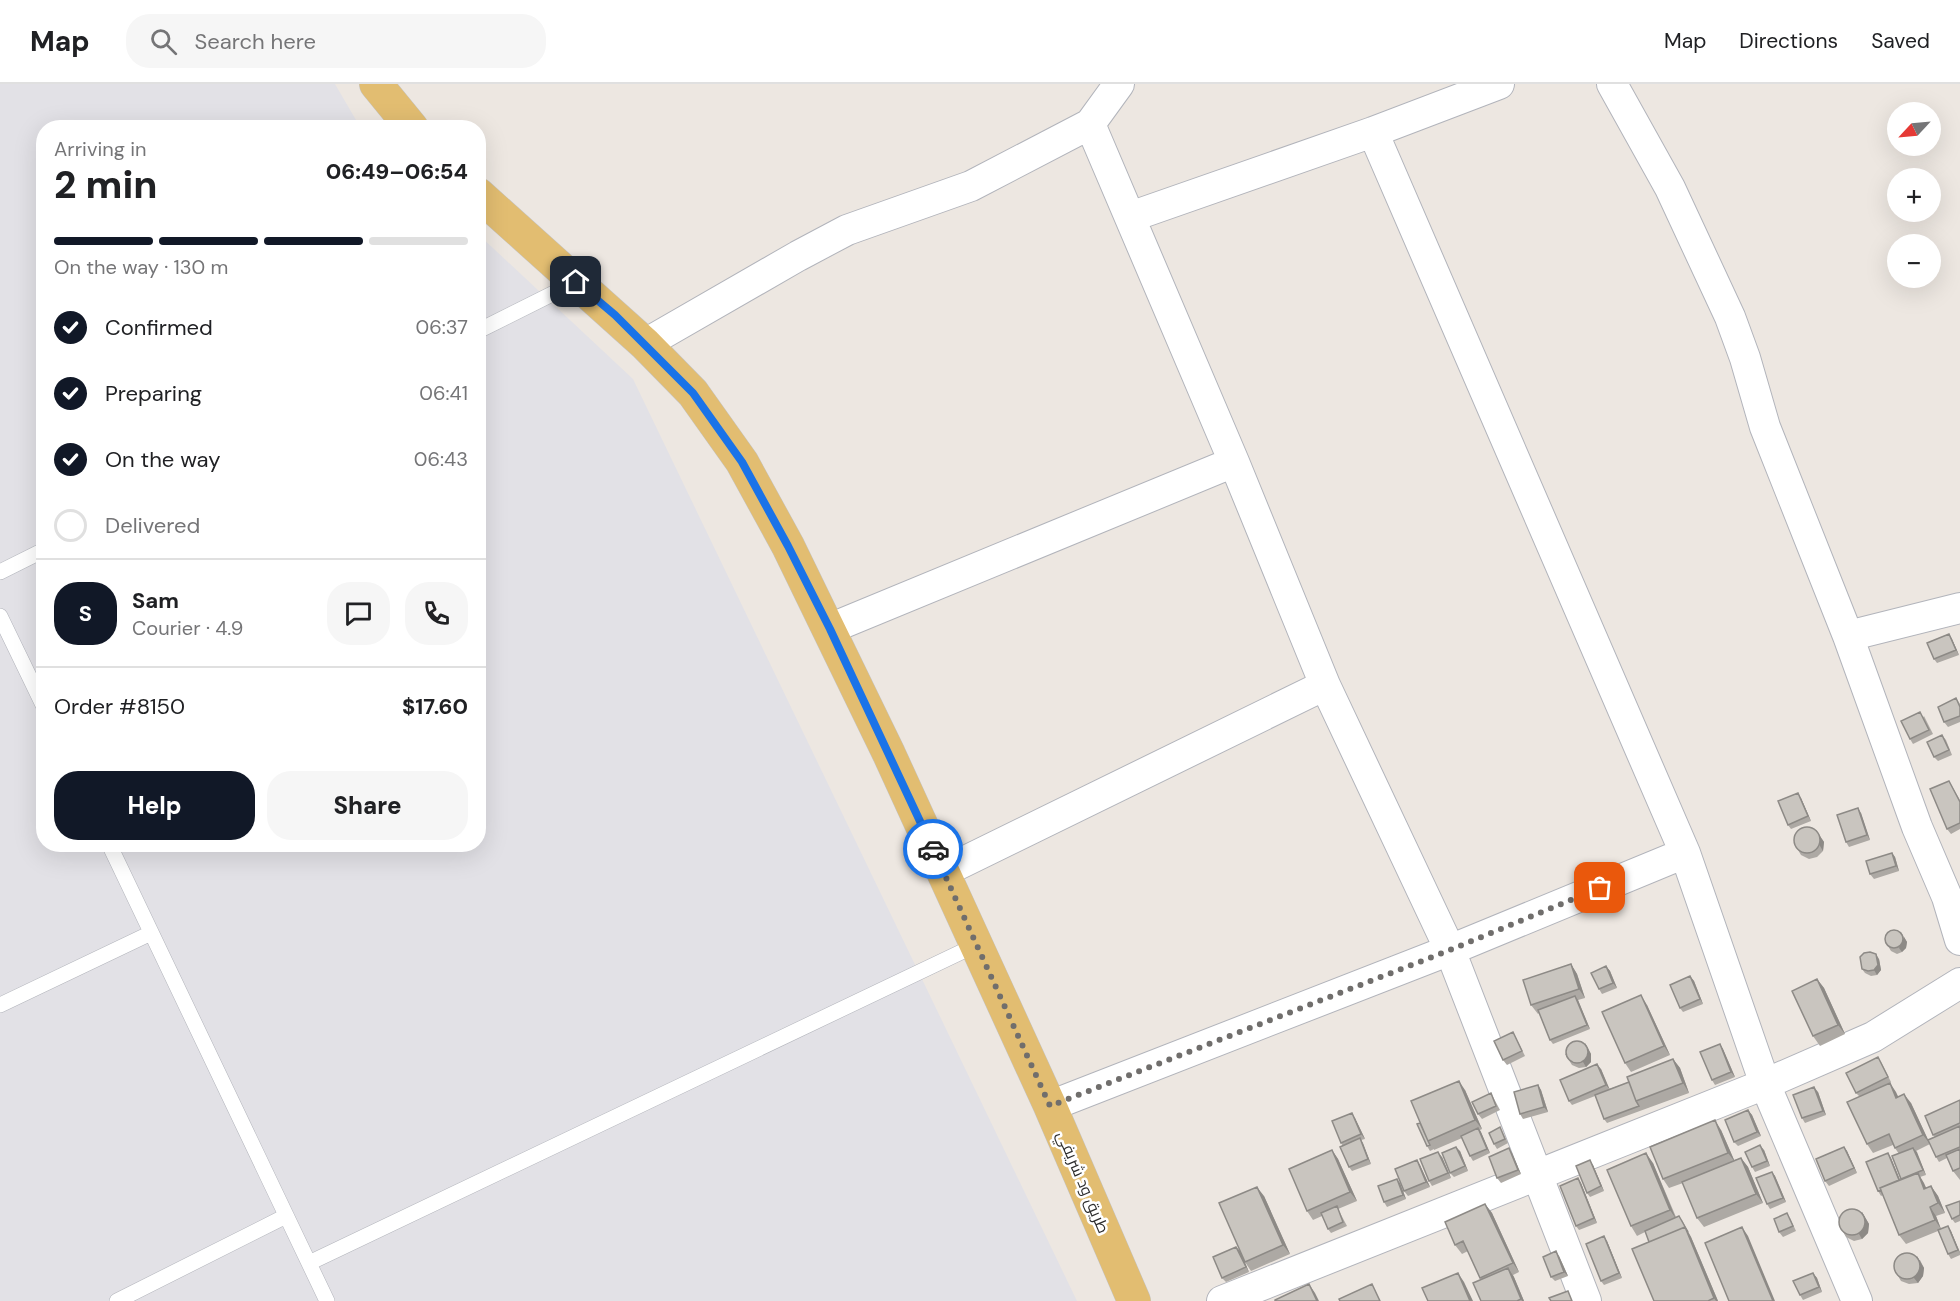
<!DOCTYPE html>
<html lang="en">
<head>
<meta charset="utf-8">
<style>
	:root { --surface:#fff; --page:#f6f6f6; --text:#202124; --muted:#757577; --line:#e0e0e0; --accent:#111827 }
	body { margin:0; font-family:"DM Sans",Cairo,sans-serif; background:var(--page); color:var(--text); height:100vh; display:flex; flex-direction:column; font-size:22px; white-space:nowrap }
	* { box-sizing:border-box; margin:0 }
	p { font-size:20px; color:var(--muted) }
	.icon { flex:none; width:33px; height:33px; fill:none; stroke:currentColor; stroke-width:2; stroke-linecap:round; stroke-linejoin:round }
	.map { position:relative; flex:1; overflow:hidden }
	.side { position:absolute; left:36px; top:36px; width:450px; height:732px; display:flex; flex-direction:column; background:var(--surface); border-radius:24px; box-shadow:0 6px 24px #0002 }
	.side>* { flex:none }
	.needle { width:39px; rotate:244deg }
	.tools { position:absolute; left:1887px; top:18px; display:grid; gap:12px }
	.tools a { display:grid; place-items:center; width:54px; height:54px; border-radius:50%; background:var(--surface); box-shadow:0 6px 24px #0002; font-size:30px }
	.pin { position:absolute; display:grid; place-items:center; width:51px; height:51px; color:#fff; margin:-26px; border-radius:12px; box-shadow:0 3px 9px #0006 }
	.courier { position:absolute; display:grid; place-items:center; width:60px; height:60px; margin:-30px; border:4px solid #1a73e8; border-radius:50%; background:#fff; color:#222; box-shadow:0 2px 8px #0007 }
	.headline em { font-style:normal; font-weight:800 }
	.headline div { display:flex; flex-direction:column-reverse }
	.headline { display:flex; align-items:center; justify-content:space-between; height:102px; padding:0 18px }
	h1 { font-size:39px; font-weight:800; line-height:45px }
	.bar { display:grid; grid-template-columns:repeat(4,1fr); gap:9px 6px; align-content:center; height:72px; padding:0 18px }
	.bar i { height:8px; border-radius:4px; background:var(--line) }
	.bar .on { background:var(--accent) }
	.bar p { grid-column:span 4 }
	.line { display:flex; align-items:center; gap:15px; padding:0 18px; border-top:2px solid var(--line) }
	.line div { flex:1 }
	.round { display:grid; place-items:center; flex:none; width:63px; height:63px; border-radius:24px; background:var(--page) }
	ol { padding:0 18px; list-style:none }
	li { display:flex; align-items:center; gap:18px; height:66px }
	li p { margin-inline-start:auto }
	li .icon { padding:6px; border-radius:50%; background:var(--accent); color:#fff; stroke-width:4 }
	li:last-child { color:var(--muted) }
	li i { width:33px; height:33px; border:3px solid var(--line); border-radius:50% }
	.primary-button { display:flex; gap:12px; margin-top:auto; padding:12px 18px }
	.primary-button a { flex:1; height:69px; border-radius:24px; background:var(--accent); color:#fff; font-size:24px; font-weight:800; line-height:69px; text-align:center }
	.primary-button a+a { background:var(--page); color:var(--text) }
	header { display:flex; align-items:center; gap:36px; box-sizing:border-box; height:84px; padding:0 30px; background:var(--surface); border-bottom:2px solid var(--line) }
	header strong { font-size:28px }
	nav { display:flex; gap:33px; margin-inline-start:auto; font-size:21px }
	.search { width:420px; height:54px; background:var(--page); display:flex; align-items:center; gap:15px; box-sizing:border-box; padding:0 21px; border-radius:24px; color:var(--muted); font-size:22px }
	.map>svg:first-child { display:block }
	.industrial { fill:#e2e1e6 }
	.lines { fill:none; stroke-linecap:round; stroke-linejoin:round }
	.lane-casing { stroke:#b2b4bb; stroke-width:16 }
	.street-casing { stroke:#b2b4bb; stroke-width:32 }
	.primary-casing { stroke:#c4c4c4; stroke-width:34 }
	.lane { stroke:#fff; stroke-width:15 }
	.street { stroke:#fff; stroke-width:30 }
	.primary { stroke:#e2bd71; stroke-width:33 }
	.wall { fill:#ada9a4 }
	.shaded-wall { fill:#8d8a86 }
	.building { fill:#c9c5bf; stroke:#8d8a86; stroke-width:1.5 }
	.done { stroke:#706e6c; stroke-width:6; stroke-dasharray:0 10.8 }
	.route { stroke:#1a73e8; stroke-width:8 }
	.labels { text-anchor:middle; dominant-baseline:central; stroke-width:5; stroke-linejoin:round; paint-order:stroke }
	.street-label { font-size:16px; fill:#2d2d2d; stroke:#fff }
</style>
</head>
<body>
<header>
<strong>Map</strong>
<div class="search"><svg class="icon" aria-label="search" viewBox="0 0 24 24"><circle cx="10" cy="10" r="6"/><path d="M15 15l6 6"/></svg>Search here</div>
<nav><a>Map</a><a>Directions</a><a>Saved</a></nav>
</header>
<div class="map">
<svg width="1960" height="1217" viewBox="0 0 1960 1217">
	<rect width="100%" height="100%" fill="#ede7e1"/>
	<path class="industrial" d="M0,0H335L356,36L363,43L44,44V760H478L479,151L633,295L1077,1217H0Z"/>
	<g class="lines">
		<defs>
			<path id="lane" d="M478,247L576,198
				M0,488L44,466
				M0,532L44,623
				M109,760L327,1217
				M0,921L151,849
				M309,1179L976,861
				M117,1217L286,1132"/>
			<path id="street" d="M1612,0L1670,104L1730,233L1745,274L1765,343L1848,552L1917,743L1947,813L1960,856
				M1090,40L1234,378L1325,601L1450,866L1586,1217
				M1373,48L1685,769L1765,1000L1857,1217
				M1130,133L1373,48L1499,0
				M645,260L798,172L847,146L971,102L1090,40L1119,0
				M829,545L1234,378
				M1848,552L1960,524
				M943,788L1325,601
				M1050,1022L1450,866L1685,769
				M1222,1217L1765,1000L1873,953L1960,899"/>
			<path id="primary" d="M376,0L412,44
				M478,110L645,260L693,309L742,378L788,462L889,670L1050,1022L1134,1217"/>
		</defs>
		<use href="#lane" class="lane-casing"/>
		<use href="#street" class="street-casing"/>
		<use href="#primary" class="primary-casing"/>
		<use href="#lane" class="lane"/>
		<use href="#street" class="street"/>
		<use href="#primary" class="primary"/>
	</g>
	<path class="wall" d="M1949,550L1952,555L1959,571L1937,579L1934,575Z
		M1956,614L1960,620V638L1948,643L1944,638Z
		M1924,632L1933,650L1913,660L1910,655Z
		M1942,651L1946,656L1952,671L1938,677L1934,673Z
		M1949,697L1960,716V745L1951,750L1947,745Z
		M1801,714L1811,737L1791,745L1788,741Z
		M1861,729L1870,756L1849,763L1846,758Z
		M1819,751L1824,758L1823,767L1817,773L1809,775L1801,771L1798,766Z
		M1892,769L1895,773L1899,787L1874,795L1870,790Z
		M1901,848L1907,858L1906,864L1902,868L1897,870L1891,867L1885,857Z
		M1879,875L1881,886L1877,891L1871,892L1865,889L1862,885Z
		M1571,880L1577,890L1585,914L1578,916L1590,945L1553,960L1550,956L1539,929L1538,930L1531,921Z
		M1606,882L1610,887L1617,904L1602,910L1599,905Z
		M1690,892L1694,897L1703,920L1683,928L1680,924Z
		M1817,895L1824,904L1845,950L1820,962L1813,952Z
		M1647,921L1670,971L1631,988L1625,979Z
		M1513,948L1525,972L1507,981L1503,976Z
		M1720,960L1723,965L1735,993L1715,1001L1712,996Z
		M1588,964L1591,970V978L1586,983L1579,984L1572,981L1565,970Z
		M1673,975L1680,984L1689,1009L1607,1039L1604,1035L1595,1012L1572,1021L1569,1017L1601,985L1609,1005L1629,998Z
		M1881,978L1891,998L1886,1001L1890,999L1898,1013L1911,1019L1930,1060L1916,1067L1926,1091L1920,1093L1926,1104L1931,1102L1938,1112L1945,1129L1936,1132L1941,1145L1948,1142L1951,1147L1960,1168V1171L1951,1175L1948,1170L1938,1147L1906,1160L1899,1151L1883,1111L1881,1112L1878,1107L1888,1069L1891,1074L1900,1096L1902,1095L1899,1070L1893,1061L1873,1069L1867,1060L1859,1012L1856,1009Z
		M1538,1001L1541,1006L1548,1028L1523,1035L1520,1030Z
		M1465,1006L1482,1045L1480,1046L1490,1069L1473,1077L1470,1072L1462,1054L1434,1066V1065L1430,1067L1427,1062L1420,1039Z
		M1818,1008L1826,1031L1805,1039L1802,1034Z
		M1491,1009L1500,1026L1482,1035L1478,1030Z
		M1960,1016V1096L1953,1087L1947,1074L1939,1078L1936,1073L1935,1053L1933,1051Z
		M1748,1026L1752,1031L1761,1052L1738,1062L1734,1058Z
		M1355,1034L1365,1055L1361,1056L1371,1080L1352,1087L1349,1083L1343,1062L1341,1059Z
		M1500,1043L1508,1059L1497,1065L1494,1060Z
		M1721,1046L1734,1076L1741,1074L1748,1083L1763,1119L1704,1143L1697,1134L1683,1099L1669,1104L1663,1095Z
		M1844,1063L1847,1067L1857,1089L1829,1102L1825,1097Z
		M1332,1066L1338,1075L1357,1117L1338,1125L1347,1142L1331,1149L1328,1145L1322,1132L1313,1136L1307,1127Z
		M1764,1066L1770,1082L1755,1088L1752,1083Z
		M1460,1067L1468,1087L1454,1093L1450,1089Z
		M1512,1069L1521,1090L1501,1099L1497,1094Z
		M1442,1073L1451,1094L1432,1102L1429,1097Z
		M1417,1076L1420,1081L1430,1103L1408,1112L1404,1107Z
		M1653,1079L1676,1133L1682,1136L1691,1153L1718,1217H1654L1649,1158L1645,1148L1637,1152L1631,1142Z
		M1593,1081L1604,1107L1590,1113L1587,1109Z
		M1772,1088L1775,1092L1786,1118L1770,1125L1767,1120Z
		M1578,1094L1581,1099L1597,1139L1579,1146L1576,1142Z
		M1400,1099L1406,1115L1387,1123L1384,1118Z
		M1264,1112L1290,1170L1251,1187L1245,1178Z
		M1960,1117V1137L1955,1139L1952,1135Z
		M1485,1120L1492,1129L1519,1188L1513,1191L1524,1217H1481V1196L1468,1167L1462,1170L1455,1161Z
		M1862,1128L1869,1140L1868,1149L1862,1155L1854,1157L1846,1153L1843,1148Z
		M1790,1134L1796,1147L1783,1153L1779,1148Z
		M1607,1157L1622,1194L1604,1201L1601,1197Z
		M1236,1163L1240,1167L1249,1188L1226,1198L1222,1194Z
		M1559,1172L1568,1192L1555,1197L1551,1193Z
		M1920,1176L1924,1184L1923,1192L1918,1199L1909,1200L1901,1197L1898,1192Z
		M1813,1189L1817,1194L1822,1208L1803,1216L1800,1211Z"/>
	<path class="shaded-wall" d="M1949,550L1952,555L1959,571L1956,566Z
		M1798,709L1801,714L1811,737L1808,732Z
		M1858,724L1861,729L1870,756L1867,751Z
		M1816,746L1824,758L1823,767L1820,762Z
		M1892,769L1895,773L1899,787L1896,782Z
		M1904,853L1907,858L1906,864L1902,868L1899,864Z
		M1876,870L1879,875L1881,886L1877,891L1874,886Z
		M1571,880L1577,890L1585,914L1579,905Z
		M1606,882L1610,887L1617,904L1613,899Z
		M1690,892L1694,897L1703,920L1700,915Z
		M1817,895L1824,904L1845,950L1838,941Z
		M1641,911L1647,921L1670,971L1664,962Z
		M1575,912L1578,916L1590,945L1587,941Z
		M1585,959L1591,970V978L1586,983L1583,978Z
		M1720,960L1723,965L1735,993L1731,988Z
		M1673,975L1680,984L1689,1009L1683,999Z
		M1597,980L1601,985L1610,1006L1606,1001Z
		M1459,997L1465,1006L1482,1045L1475,1036Z
		M1890,999L1896,1008L1903,1023L1896,1014Z
		M1538,1001L1541,1006L1548,1028L1544,1023Z
		M1814,1003L1818,1008L1826,1031L1823,1027Z
		M1904,1010L1911,1019L1930,1060L1923,1051Z
		M1748,1026L1752,1031L1761,1052L1757,1048Z
		M1352,1029L1355,1034L1365,1055L1361,1050Z
		M1715,1036L1721,1046L1735,1078L1728,1069Z
		M1478,1044L1481,1048L1490,1069L1487,1065Z
		M1360,1054L1363,1059L1371,1080L1368,1075Z
		M1760,1061L1764,1066L1770,1082L1767,1077Z
		M1456,1063L1460,1067L1468,1087L1465,1082Z
		M1844,1063L1847,1067L1857,1089L1854,1084Z
		M1509,1064L1512,1069L1521,1090L1518,1086Z
		M1913,1064L1917,1068L1926,1091L1923,1086Z
		M1332,1066L1338,1075L1357,1117L1350,1108Z
		M1438,1068L1442,1073L1451,1094L1448,1089Z
		M1646,1069L1653,1079L1676,1135L1670,1126Z
		M1888,1069L1891,1074L1903,1103L1900,1098Z
		M1741,1074L1748,1083L1763,1119L1756,1110Z
		M1417,1076L1420,1081L1430,1103L1426,1098Z
		M1590,1076L1593,1081L1604,1107L1601,1102Z
		M1772,1088L1775,1092L1786,1118L1783,1114Z
		M1918,1089L1924,1099L1931,1115L1924,1105Z
		M1578,1094L1581,1099L1597,1139L1594,1134Z
		M1397,1095L1400,1099L1406,1115L1403,1111Z
		M1931,1102L1938,1112L1945,1129L1938,1119Z
		M1257,1103L1264,1112L1290,1170L1283,1161Z
		M1485,1120L1492,1129L1519,1188L1513,1179Z
		M1930,1123L1936,1132L1941,1145L1935,1136Z
		M1862,1128L1869,1140L1868,1149L1862,1155L1859,1150Z
		M1679,1132L1691,1153L1718,1217H1716L1714,1214Z
		M1948,1142L1951,1147L1960,1169L1958,1166Z
		M1742,1143L1748,1152L1775,1217H1773Z
		M1604,1152L1607,1157L1622,1194L1619,1189Z
		M1236,1163L1240,1167L1249,1188L1246,1183Z
		M1556,1167L1559,1172L1568,1192L1564,1188Z
		M1917,1172L1924,1184L1923,1192L1918,1199L1914,1194Z
		M1508,1184L1514,1193L1524,1217H1522L1521,1215Z
		M1458,1189L1464,1198L1473,1217H1470Z
		M1813,1189L1817,1194L1822,1208L1819,1203Z
		M1309,1200L1315,1209L1319,1217H1317Z"/>
	<path class="building" d="M1949,550L1956,566L1934,575L1927,559Z
		M1956,614L1960,623V632L1944,638L1938,623Z
		M1920,628L1929,646L1910,655L1901,637Z
		M1942,651L1949,666L1934,673L1927,658Z
		M1949,697L1960,718V739L1947,745L1930,705Z
		M1798,709L1808,732L1788,741L1778,717Z
		M1858,724L1867,751L1846,758L1837,731Z
		M1794 756a13 13 0 1 1 26 0a13 13 0 1 1-26 0Z
		M1892,769L1896,782L1870,790L1866,777Z
		M1885 855a9 9 0 1 1 18 0a9 9 0 1 1-18 0Z
		M1870,868L1876,870L1878,881L1874,886L1868,887L1862,885L1860,873L1864,869Z
		M1571,880L1579,905L1531,921L1523,896Z
		M1606,882L1613,899L1599,905L1591,889Z
		M1690,892L1700,915L1680,924L1670,901Z
		M1817,895L1838,941L1813,952L1792,907Z
		M1641,911L1664,962L1625,979L1602,928Z
		M1575,912L1587,941L1550,956L1538,926Z
		M1513,948L1522,967L1503,976L1494,957Z
		M1566 968a11 11 0 1 1 22 0a11 11 0 1 1-22 0Z
		M1720,960L1731,988L1712,996L1700,968Z
		M1878,973L1888,993L1856,1009L1846,989Z
		M1673,975L1683,999L1636,1017L1627,993Z
		M1597,980L1606,1001L1569,1017L1560,996Z
		M1459,997L1475,1036L1428,1057L1411,1017Z
		M1629,998L1636,1017L1639,1022L1604,1035L1595,1011Z
		M1890,999L1896,1014L1904,1010L1923,1051L1895,1064L1889,1050L1867,1060L1847,1018Z
		M1538,1001L1544,1023L1520,1030L1514,1008Z
		M1814,1003L1823,1027L1802,1034L1793,1011Z
		M1491,1009L1496,1022L1478,1030L1472,1018Z
		M1960,1016V1039L1933,1051L1925,1032Z
		M1748,1026L1757,1048L1734,1058L1725,1036Z
		M1352,1029L1361,1050L1341,1059L1332,1037Z
		M1715,1036L1728,1069L1663,1095L1650,1063Z
		M1420,1039L1428,1057L1430,1061L1427,1062L1417,1040Z
		M1960,1042V1063L1936,1073L1928,1056Z
		M1500,1043L1505,1055L1494,1060L1489,1049Z
		M1478,1044L1487,1065L1470,1072L1461,1052Z
		M1360,1054L1368,1075L1349,1083L1340,1063Z
		M1760,1061L1767,1077L1752,1083L1745,1068Z
		M1456,1063L1465,1082L1450,1089L1442,1069Z
		M1844,1063L1854,1084L1825,1097L1816,1075Z
		M1509,1064L1518,1086L1497,1094L1489,1073Z
		M1913,1064L1923,1086L1901,1095L1892,1072Z
		M1960,1065V1084L1953,1087L1946,1071Z
		M1332,1066L1350,1108L1307,1127L1289,1085Z
		M1438,1068L1448,1089L1429,1097L1420,1075Z
		M1646,1069L1670,1126L1631,1142L1607,1086Z
		M1888,1069L1899,1096L1880,1104L1881,1106L1878,1107L1866,1078Z
		M1741,1074L1756,1110L1697,1134L1682,1098Z
		M1417,1076L1426,1098L1404,1107L1395,1085Z
		M1590,1076L1601,1102L1587,1109L1576,1082Z
		M1772,1088L1783,1114L1767,1120L1756,1094Z
		M1918,1089L1924,1105L1931,1102L1938,1119L1930,1123L1935,1136L1899,1151L1880,1104Z
		M1578,1094L1594,1134L1576,1142L1560,1102Z
		M1397,1095L1403,1111L1384,1118L1378,1102Z
		M1257,1103L1283,1161L1245,1178L1219,1119Z
		M1960,1117V1131L1952,1135L1946,1122Z
		M1485,1120L1513,1179L1480,1194L1463,1157L1455,1161L1445,1138Z
		M1337,1122L1343,1138L1328,1145L1321,1129Z
		M1839 1138a13 13 0 1 1 26 0a13 13 0 1 1-26 0Z
		M1787,1129L1793,1142L1779,1148L1774,1135Z
		M1679,1132L1688,1148L1685,1143L1649,1158L1645,1147Z
		M1948,1142L1958,1166L1948,1170L1938,1146Z
		M1685,1143L1714,1214L1708,1217H1654L1632,1165Z
		M1742,1143L1773,1217H1729L1705,1159Z
		M1604,1152L1619,1189L1601,1197L1586,1160Z
		M1236,1163L1246,1183L1222,1194L1213,1173Z
		M1556,1167L1564,1188L1551,1193L1543,1173Z
		M1894 1182a13 13 0 1 1 26 0a13 13 0 1 1-26 0Z
		M1508,1184L1521,1215L1517,1217H1481L1473,1199Z
		M1458,1189L1470,1217H1428L1422,1204Z
		M1813,1189L1819,1203L1800,1211L1793,1197Z
		M1309,1200L1317,1217H1275V1216Z
		M1372,1200L1380,1217H1340L1339,1215Z
		M1568,1207L1572,1217H1551L1549,1214Z"/>
	<g class="lines">
		<path class="done" d="M933,765L1050,1022L1450,866L1600,804"/>
		<path class="route" d="M576,198L615,231L693,309L742,378L788,462L830,545L933,765"/>
	</g>
	<g class="labels">
		<g class="street-label">
			<text transform="translate(1083 1098) rotate(67)">طريق ود شريفي</text>
		</g>
	</g>
</svg>
<div class="tools">
<a><svg class="needle" viewBox="-14 -14 28 28"><path d="M0-13l5 13h-10z" fill="#e53935"/><path d="M0 13l5-13h-10z" fill="#757577"/></svg></a>
<a>+</a>
<a>−</a>
</div>
<div class="pin" style="left:1600px;top:804px;background:#ea580c"><svg class="icon" aria-label="bag" viewBox="0 0 24 24"><path d="M5 8h14l-1 12H6zM9 8a3 3 0 0 1 6 0"/></svg></div>
<div class="pin" style="left:576px;top:198px;background:#1f2937"><svg class="icon" aria-label="home" viewBox="0 0 24 24"><path d="M3 11l9-7 9 7M6 9v11h12V9"/></svg></div>
<div class="courier" style="left:933px;top:765px"><svg class="icon" aria-label="car" viewBox="0 0 24 24"><path d="M5 17H2v-5l4-1 3-4h7l3 4 3 1v5h-3M9 17h6M6 11h13"/><circle cx="7" cy="17" r="2"/><circle cx="17" cy="17" r="2"/></svg></div>
<section class="side">
<div class="headline"><div><h1>2 min</h1><p>Arriving in</p></div><em>06:49–06:54</em></div>
<div class="bar"><i class="on"></i><i class="on"></i><i class="on"></i><i></i><p>On the way · 130 m</p></div>
<ol>
<li><svg class="icon" aria-label="check" viewBox="0 0 24 24"><path d="M5 12l5 5 9-10"/></svg>Confirmed<p>06:37</p></li>
<li><svg class="icon" aria-label="check" viewBox="0 0 24 24"><path d="M5 12l5 5 9-10"/></svg>Preparing<p>06:41</p></li>
<li><svg class="icon" aria-label="check" viewBox="0 0 24 24"><path d="M5 12l5 5 9-10"/></svg>On the way<p>06:43</p></li>
<li><i></i>Delivered</li>
</ol>
<div class="line" style="height:108px"><b class="round" style="background:var(--accent);color:#fff">S</b><div><b>Sam</b><p>Courier · 4.9</p></div><a class="round"><svg class="icon" aria-label="chat" viewBox="0 0 24 24"><path d="M4 5h16v11H9l-5 4z"/></svg></a><a class="round"><svg class="icon" aria-label="phone" viewBox="0 0 24 24"><path d="M5 4h4l2 5-3 2q2 4 5 5l2-3 5 2v4C11 20 4 13 5 4z"/></svg></a></div>
<div class="line" style="height:78px"><div>Order #8150</div><b>$17.60</b></div>
<div class="primary-button"><a>Help</a><a>Share</a></div>
</section>
</div>
</body>
</html>
